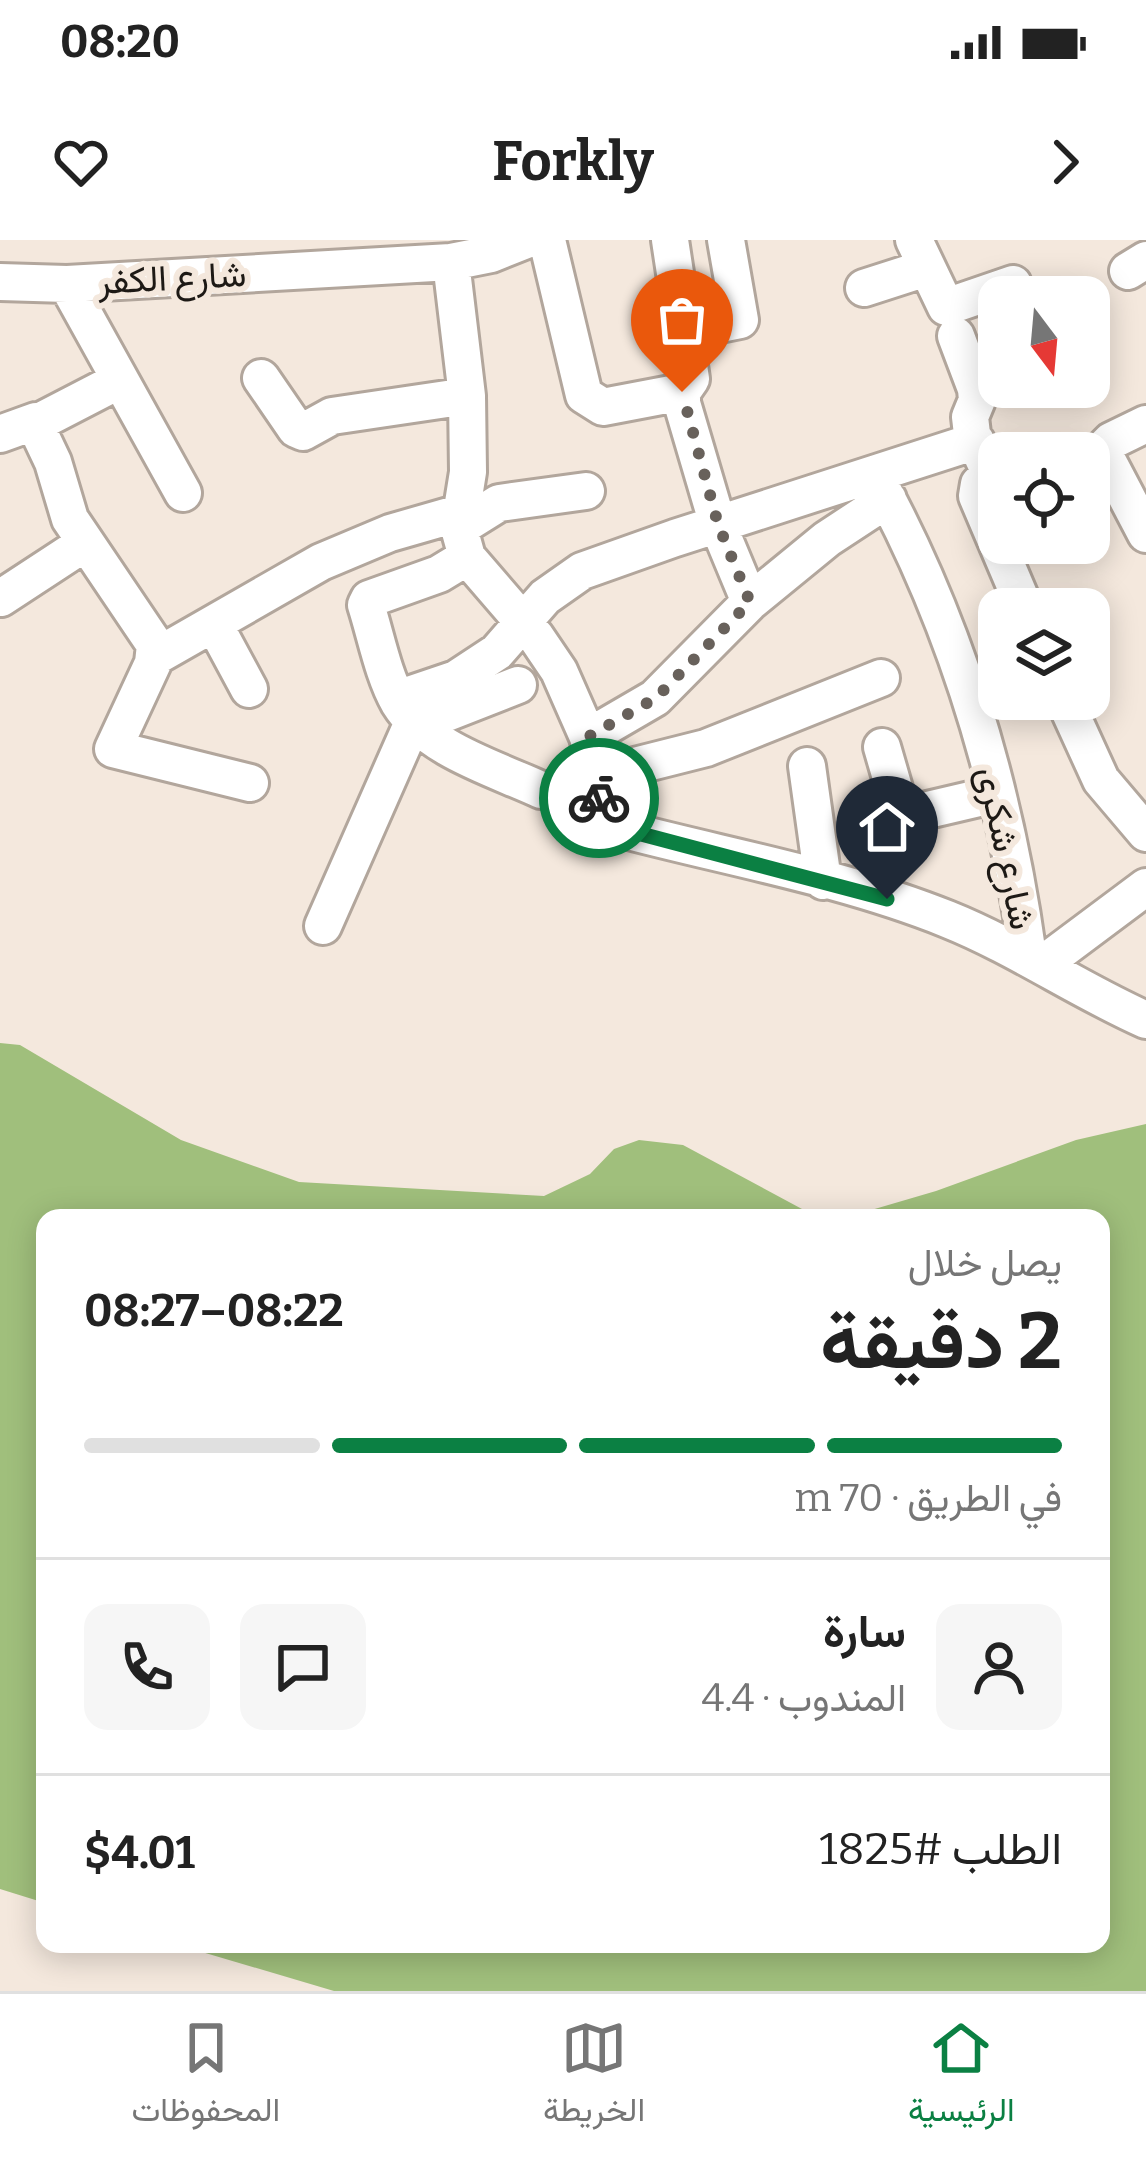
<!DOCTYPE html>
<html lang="ar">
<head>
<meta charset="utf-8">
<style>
	:root { --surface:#fff; --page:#f6f6f6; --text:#222; --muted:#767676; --line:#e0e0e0; --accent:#0b8043 }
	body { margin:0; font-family:Bitter,Vazirmatn,serif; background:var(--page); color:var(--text); direction:rtl; height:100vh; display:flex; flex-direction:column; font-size:45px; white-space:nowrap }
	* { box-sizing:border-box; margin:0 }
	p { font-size:39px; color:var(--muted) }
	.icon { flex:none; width:66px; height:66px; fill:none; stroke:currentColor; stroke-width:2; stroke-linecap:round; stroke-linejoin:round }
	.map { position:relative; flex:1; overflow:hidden; direction:ltr }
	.side { position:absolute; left:36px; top:969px; width:1074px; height:744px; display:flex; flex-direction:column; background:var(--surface); border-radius:24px; box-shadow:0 6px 30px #0003; direction:rtl }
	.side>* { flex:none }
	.needle { width:78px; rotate:164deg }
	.fabs { position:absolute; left:978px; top:36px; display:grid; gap:24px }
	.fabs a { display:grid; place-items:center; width:132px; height:132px; border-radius:24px; background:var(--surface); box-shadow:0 6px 30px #0003; font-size:60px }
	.pin { position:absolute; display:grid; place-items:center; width:102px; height:102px; color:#fff; margin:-123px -51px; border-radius:50% 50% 50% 0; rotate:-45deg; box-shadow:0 0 12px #0007 }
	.pin .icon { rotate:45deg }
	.courier { position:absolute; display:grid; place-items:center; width:120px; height:120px; margin:-60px; border:9px solid #0b8043; border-radius:50%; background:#fff; color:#222; box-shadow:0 3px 15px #0007 }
	.overview em { font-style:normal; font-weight:700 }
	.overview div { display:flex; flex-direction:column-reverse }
	.overview { display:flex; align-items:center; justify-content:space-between; height:204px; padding:0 48px }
	h1 { font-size:78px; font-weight:700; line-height:90px }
	.bar { display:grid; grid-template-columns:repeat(4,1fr); gap:18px 12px; align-content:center; height:144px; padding:0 48px }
	.bar i { height:15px; border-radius:9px; background:var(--line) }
	.bar .selected { background:var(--accent) }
	.bar p { grid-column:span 4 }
	.line { display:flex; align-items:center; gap:30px; padding:0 48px; border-top:3px solid var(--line) }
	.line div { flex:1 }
	.round { display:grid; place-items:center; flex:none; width:126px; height:126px; border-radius:24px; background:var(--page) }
	.status { display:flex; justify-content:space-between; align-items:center; height:84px; padding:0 60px; background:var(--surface); direction:ltr }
	.status svg { height:33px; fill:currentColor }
	header { display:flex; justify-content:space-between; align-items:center; height:156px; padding:0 48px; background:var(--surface); font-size:54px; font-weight:700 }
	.menu { display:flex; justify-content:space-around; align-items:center; height:168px; border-top:3px solid var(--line); background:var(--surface); font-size:33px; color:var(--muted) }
	.menu a { display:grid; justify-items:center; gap:6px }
	.menu .selected { color:var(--accent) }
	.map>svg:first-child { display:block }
	.water { fill:#a0bf7c }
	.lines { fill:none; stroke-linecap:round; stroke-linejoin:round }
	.street-casing { stroke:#b2a69c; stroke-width:42 }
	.street { stroke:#fff; stroke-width:36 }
	.done { stroke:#68615b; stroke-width:12; stroke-dasharray:0 21.6 }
	.route { stroke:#0b8043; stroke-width:15 }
	.labels { text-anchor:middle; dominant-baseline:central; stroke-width:12; stroke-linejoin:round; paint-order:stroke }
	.street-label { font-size:36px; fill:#1d1915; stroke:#f4e8dd }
</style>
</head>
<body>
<div class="status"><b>08:20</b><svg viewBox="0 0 49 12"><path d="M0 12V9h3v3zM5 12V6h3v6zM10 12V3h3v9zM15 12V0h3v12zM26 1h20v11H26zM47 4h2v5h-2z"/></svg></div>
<header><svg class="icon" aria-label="forward" viewBox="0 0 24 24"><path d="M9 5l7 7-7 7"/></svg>Forkly<svg class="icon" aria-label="heart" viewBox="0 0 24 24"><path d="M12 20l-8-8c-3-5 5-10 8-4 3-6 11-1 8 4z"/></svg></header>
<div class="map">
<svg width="1146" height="1751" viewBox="0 0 1146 1751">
	<rect width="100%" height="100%" fill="#f4e8dd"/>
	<path class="water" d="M0,803L20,805L181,900L299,942L544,956L590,934L614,909L639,900L683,905L815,976L861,973L936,951L1076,900L1146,884V1751H334L175,1704H1101V978H45V1663L0,1649Z"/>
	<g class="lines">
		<defs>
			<path id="street" d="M547,0L584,155L603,167L682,152
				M670,0L691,139L682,152V163L718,285L750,362
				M914,0L946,67L1013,44
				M451,22L467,156L468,232L459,288L467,317L536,397L559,431L588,497L606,582L625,590C732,618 845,638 947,679C1017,707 1078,750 1146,780
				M1128,31L1146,20
				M0,42L67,44L451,22L491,14L526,0
				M67,44L183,253
				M864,48L926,28
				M685,91L740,80L726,0
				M956,96L976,149L977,160L970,177L972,194L990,233L979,244L977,256L1025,369
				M261,138L296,189L303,192L332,176L467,156
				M120,140L35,184L53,222L70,279L155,405L153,423L113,509L250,543
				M1146,184L1111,201L1102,210L1146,294
				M0,194L36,181
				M874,234C956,383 1005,548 1028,716
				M459,288L499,263L586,251
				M467,317L439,334L369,359L366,365C376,396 383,435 399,463C428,510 494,528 541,550
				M1,358L85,303
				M214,384L249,449
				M155,417L321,322L390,293L463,272
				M397,459L456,439L497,412L545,357L582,331L675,298L976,201
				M1064,459L1101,540L1146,593
				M416,485L518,445
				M588,497L655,458L750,362L827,299L888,259
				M882,507L902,576L996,554
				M807,526L823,641
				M595,536L706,508L881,438
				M323,686L413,482
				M1043,724L1146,647"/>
		</defs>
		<use href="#street" class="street-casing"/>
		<use href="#street" class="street"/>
	</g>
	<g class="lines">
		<path class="done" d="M599,558L588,497L656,458L750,362L718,284L682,152"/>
		<path class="route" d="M599,558L606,582L626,590L887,659"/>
	</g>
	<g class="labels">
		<g class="street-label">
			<text transform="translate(172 38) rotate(-3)">شارع الكفر</text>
			<text transform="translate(1006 608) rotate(78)">شارع شكرى</text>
		</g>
	</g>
</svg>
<div class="fabs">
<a><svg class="needle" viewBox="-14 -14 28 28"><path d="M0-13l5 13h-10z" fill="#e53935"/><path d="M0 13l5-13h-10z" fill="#767676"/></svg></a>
<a><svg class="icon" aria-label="locate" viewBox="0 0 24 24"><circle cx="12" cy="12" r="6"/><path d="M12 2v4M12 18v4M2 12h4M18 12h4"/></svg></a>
<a><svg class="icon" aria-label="layers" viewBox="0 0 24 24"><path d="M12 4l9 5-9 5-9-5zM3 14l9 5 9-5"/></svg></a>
</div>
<div class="pin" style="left:682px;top:152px;background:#ea580c"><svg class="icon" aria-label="bag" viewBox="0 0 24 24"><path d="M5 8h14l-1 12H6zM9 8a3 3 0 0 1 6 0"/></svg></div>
<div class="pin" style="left:887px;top:659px;background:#1f2937"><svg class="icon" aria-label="home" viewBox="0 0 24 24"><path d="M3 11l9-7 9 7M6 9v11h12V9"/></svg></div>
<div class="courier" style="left:599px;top:558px"><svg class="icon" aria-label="bike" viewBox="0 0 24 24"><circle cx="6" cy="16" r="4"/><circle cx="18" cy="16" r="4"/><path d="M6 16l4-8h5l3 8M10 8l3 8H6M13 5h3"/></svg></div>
<section class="side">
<div class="overview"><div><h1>2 دقيقة</h1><p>يصل خلال</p></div><em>08:22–08:27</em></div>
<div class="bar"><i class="selected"></i><i class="selected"></i><i class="selected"></i><i></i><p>في الطريق · 70 m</p></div>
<div class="line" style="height:216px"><a class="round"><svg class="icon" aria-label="person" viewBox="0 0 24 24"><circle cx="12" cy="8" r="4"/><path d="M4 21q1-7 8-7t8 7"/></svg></a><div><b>سارة</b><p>المندوب · 4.4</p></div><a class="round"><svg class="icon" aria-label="chat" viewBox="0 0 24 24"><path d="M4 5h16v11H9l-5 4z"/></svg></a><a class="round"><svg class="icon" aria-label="phone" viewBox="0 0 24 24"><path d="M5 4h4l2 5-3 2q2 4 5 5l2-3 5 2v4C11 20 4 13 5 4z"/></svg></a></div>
<div class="line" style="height:156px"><div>الطلب #1825</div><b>$4.01</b></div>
</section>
</div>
<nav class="menu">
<a class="selected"><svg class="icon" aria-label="home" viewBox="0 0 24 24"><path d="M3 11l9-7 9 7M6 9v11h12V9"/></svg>الرئيسية</a>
<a><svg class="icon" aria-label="map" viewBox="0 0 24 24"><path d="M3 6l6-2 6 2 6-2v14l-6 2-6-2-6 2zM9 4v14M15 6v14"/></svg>الخريطة</a>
<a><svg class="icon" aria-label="saved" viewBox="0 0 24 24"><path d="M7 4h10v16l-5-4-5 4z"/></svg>المحفوظات</a>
</nav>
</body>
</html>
